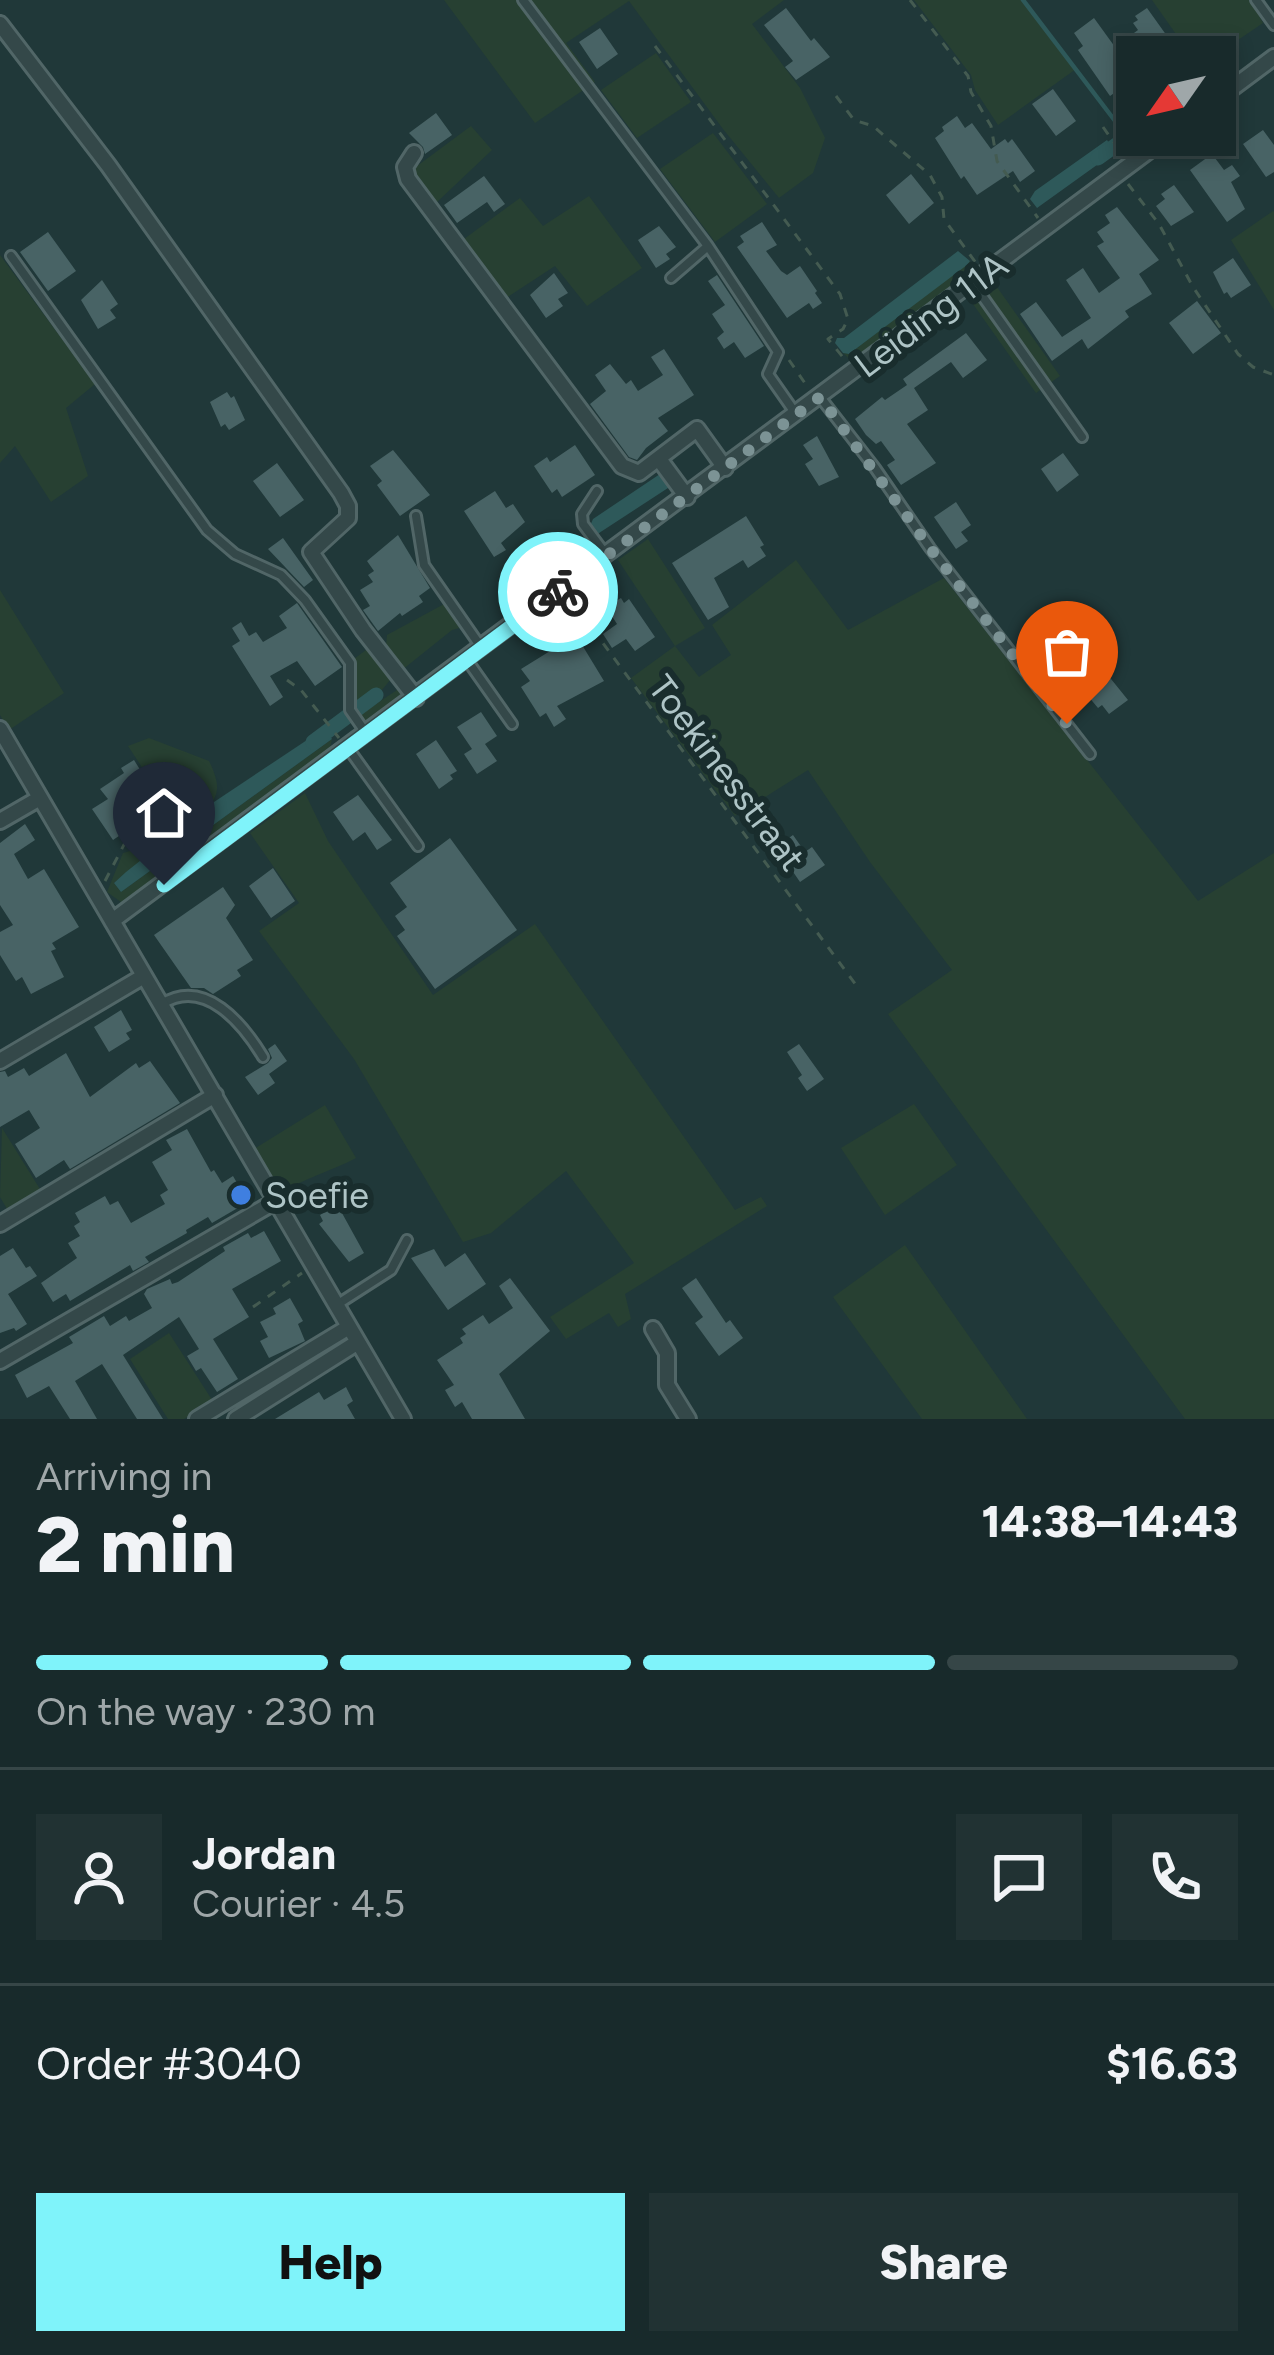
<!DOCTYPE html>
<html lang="en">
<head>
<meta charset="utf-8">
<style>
	:root { --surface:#182a2b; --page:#213233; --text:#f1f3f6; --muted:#9fa7a9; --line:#364647; --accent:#7ff3fa }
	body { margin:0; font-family:Figtree,sans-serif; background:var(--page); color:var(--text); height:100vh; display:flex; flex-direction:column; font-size:45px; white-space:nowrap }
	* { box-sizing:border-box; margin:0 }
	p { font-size:39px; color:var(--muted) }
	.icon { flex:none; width:66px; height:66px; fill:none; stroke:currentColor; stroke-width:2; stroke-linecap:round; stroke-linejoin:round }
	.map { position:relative; height:1419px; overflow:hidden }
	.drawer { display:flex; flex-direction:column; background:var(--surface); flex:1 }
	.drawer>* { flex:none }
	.needle { width:78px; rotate:236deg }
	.controls { position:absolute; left:1116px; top:36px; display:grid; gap:24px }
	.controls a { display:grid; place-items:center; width:120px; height:120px; border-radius:0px; background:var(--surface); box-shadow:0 6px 18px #0003,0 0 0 3px var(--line); font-size:60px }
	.pin { position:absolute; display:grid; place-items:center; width:102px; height:102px; color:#fff; margin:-123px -51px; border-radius:50% 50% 50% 0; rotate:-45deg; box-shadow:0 0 12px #0007 }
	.pin .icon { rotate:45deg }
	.courier { position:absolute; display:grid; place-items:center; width:120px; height:120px; margin:-60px; border:9px solid #7ff3fa; border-radius:50%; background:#fff; color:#222; box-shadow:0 3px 15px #0007 }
	.headline em { font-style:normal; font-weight:800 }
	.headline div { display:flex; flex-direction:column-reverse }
	.headline { display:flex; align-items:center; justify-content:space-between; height:204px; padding:0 36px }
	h1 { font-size:78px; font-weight:800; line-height:90px }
	.bar { display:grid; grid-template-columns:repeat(4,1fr); gap:18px 12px; align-content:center; height:144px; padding:0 36px }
	.bar i { height:15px; border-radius:9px; background:var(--line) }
	.bar .on { background:var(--accent) }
	.bar p { grid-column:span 4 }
	.line { display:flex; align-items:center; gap:30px; padding:0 36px; border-top:3px solid var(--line) }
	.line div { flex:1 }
	.round { display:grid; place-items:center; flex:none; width:126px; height:126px; border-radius:0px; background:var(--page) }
	.cta { display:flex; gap:24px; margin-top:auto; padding:24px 36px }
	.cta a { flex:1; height:138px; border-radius:0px; background:var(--accent); color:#111; font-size:48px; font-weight:800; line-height:138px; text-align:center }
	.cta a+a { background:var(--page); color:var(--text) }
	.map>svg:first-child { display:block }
	.green { fill:#274032 }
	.water { fill:#2e595a }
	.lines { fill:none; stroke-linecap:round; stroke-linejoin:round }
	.stream { stroke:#2e595a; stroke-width:4.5 }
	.canal { stroke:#2e595a; stroke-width:15 }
	.building { fill:#486365 }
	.service-casing { stroke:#516667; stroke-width:14 }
	.minor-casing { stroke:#516667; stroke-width:20 }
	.path { stroke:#445b51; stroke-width:3; stroke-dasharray:9 9; stroke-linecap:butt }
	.service { stroke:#344849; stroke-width:8 }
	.minor { stroke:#344849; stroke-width:14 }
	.done { stroke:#7c9395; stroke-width:12; stroke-dasharray:0 21.6 }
	.route { stroke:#7ff3fa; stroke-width:15 }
	.shop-dot { fill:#3f7fe0; stroke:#192d2d; stroke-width:4.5 }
	.labels { text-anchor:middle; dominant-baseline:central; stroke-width:12; stroke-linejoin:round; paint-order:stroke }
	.street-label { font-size:36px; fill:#aec4c6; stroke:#192d2d }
	.poi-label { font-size:36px; fill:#aec4c6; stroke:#192d2d; text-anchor:start }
</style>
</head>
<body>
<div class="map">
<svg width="1274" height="1419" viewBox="0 0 1274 1419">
	<rect width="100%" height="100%" fill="#203839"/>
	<path class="green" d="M444,0H784L752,24L800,88L825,138L813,173L779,198L723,129L629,1L566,43L595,82L535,123Z
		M914,0H1023L1076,69L998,125L975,90L971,75Z
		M1152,0H1250L1263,23L1213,57H1192Z
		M656,53L691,102L637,138L601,90Z
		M471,126L492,150L435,204L412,178L413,169Z
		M713,133L767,204L715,242L660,169Z
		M589,196L642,268L587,306L555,266L503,300L460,242L520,198L543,226Z
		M1273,211L1274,212V310L1231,240Z
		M0,255L95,384L66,408L88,476L51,502L15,446L0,463Z
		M970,261L975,273L854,363L843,353L849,354Z
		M992,280L1060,376L1036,393L968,297Z
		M648,539L705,628L675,646L699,677L731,655L712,625L796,560L848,630L944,578L1198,901L1274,853V1419H1185L888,1014L952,970L870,862L808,770L735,816L631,678L675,646L618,560Z
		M0,590L64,693L9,730L0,715Z
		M446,603L463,627L452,630L402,670L386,648L387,635Z
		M370,647L395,674L364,712L403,686L408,695L369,724L358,716C352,697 360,678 354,659Z
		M149,738L209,761C228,799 211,805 182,828L128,746Z
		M332,739L328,756L131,900L121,902L107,892L123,853L130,851L137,840L157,848L114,883L121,892Z
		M305,793L328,841L433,995L535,924L735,1210L761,1197L767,1206L625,1294L631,1319L618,1327L609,1313L566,1339L550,1317L634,1263L566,1171L491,1233L463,1242L354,1059L259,931L299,903L250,833Z
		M914,1104L957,1165L885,1215L841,1148Z
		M325,1105L356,1158C329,1172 305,1178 279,1194L254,1149Z
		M2,1128L43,1194L10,1214L0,1197Z
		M905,1245L1027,1419H922L833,1297Z
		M169,1333L214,1403L184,1419H168L130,1359Z"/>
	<path class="water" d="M1107,140L1115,152L1037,208L1030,199L1035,191Z
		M958,251L970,261L967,265L849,354L843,353L835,343L837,338H844Z
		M660,474H666L672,482L668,488L596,535L590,526L593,519Z
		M325,728L332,739L121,892L114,883L126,872L214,802Z"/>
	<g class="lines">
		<path class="stream" d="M1023,0L1125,134"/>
		<path class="canal" d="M1098,158L1137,130
			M313,742L376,695"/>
	</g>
	<path class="building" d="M786,8L811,41L814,38L830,57L796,80L785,67L793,61L764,25Z
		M1147,8L1167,36L1163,39L1167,45L1150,57H1137V77L1110,96L1078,50L1083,46L1074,33L1094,18L1115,47L1138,30L1133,23L1138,20L1135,16Z
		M600,28L618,54L597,69L579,42Z
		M1053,89L1076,121L1056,136L1032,104Z
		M436,113L452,135L425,154L423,147L409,133Z
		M957,116L965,128L972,123L991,149L1005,139L1008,143L1012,139L1035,171L1020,182L1013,171L977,195L964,176L961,179L935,138L944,131L942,127Z
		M1263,130L1274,145V172L1266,177L1243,144Z
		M1212,154L1224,170L1232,165L1240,176L1231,182L1245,209L1227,222L1190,170Z
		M911,174L934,203L909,224L886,195Z
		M484,176L505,204L494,212L487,202L457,223L444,205Z
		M1174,185L1194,212L1171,226L1156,206L1165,199L1161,194Z
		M1117,207L1159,260L1139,274L1152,294L1125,311L1129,317L1088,349L1082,339L1052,361L1020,314L1036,302L1062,337L1091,318L1066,280L1083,268L1099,293L1120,278L1097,246L1104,242L1097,232L1110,223L1105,215Z
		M762,222L777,245L766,251L781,271L787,275L800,266L817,291L815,293L822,303L813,309L809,303L787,318L737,247L744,242L740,236Z
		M659,226L676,247L666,254L670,259L656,268L638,240Z
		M48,232L76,271L48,291L20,252Z
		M1233,258L1251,285L1231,298L1227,292L1224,294L1213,272Z
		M554,273L568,293L558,299L563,306L546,318L530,295Z
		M717,275L764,346L745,358L734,342L724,349L717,338L724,332L712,314L725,305L708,281Z
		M102,280L118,304L110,310L116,318L98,329L81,300Z
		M1197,301L1221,333L1193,354L1169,323Z
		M966,333L987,360L963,378L951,362L914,388L928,410L907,424L936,463L901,485L887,465L895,460L881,441L876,444L866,435L855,419L882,397L885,400L907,385L903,379Z
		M664,349L694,395L658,418L668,431L646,448L637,460L629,457L590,404L606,391L595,375L610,364L626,384L631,380L638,391L663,375L651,357Z
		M227,392L231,398L234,396L245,420L229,430L225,424L221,427L210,402Z
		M817,436L839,477L819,486L805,464L813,459L803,445Z
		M575,445L595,475L562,497L557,489L552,493L534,466L547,457L550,462Z
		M393,450L430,495L400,516L377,485L382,481L370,466Z
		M1063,453L1079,475L1057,492L1041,469Z
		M277,463L304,500L280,517L253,481Z
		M495,491L506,508L513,504L525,522L501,543L506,550L494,557L464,511Z
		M956,502L971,525L961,532L968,541L956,549L934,517Z
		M746,516L764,545L760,547L766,556L748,568L743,560L714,578L729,607L708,620L672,563Z
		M398,535L430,588L419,596L423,602L402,616L400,613L378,631L363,610L370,606L360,590L373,582L368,575L374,571L367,561Z
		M283,538L313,580L304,587L268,549Z
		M621,598L624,603L629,599L655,637L635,651L626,639L612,648L603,634L617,624L606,607Z
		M297,603L342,667L315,686L297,661L270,676L283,697L270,706L232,646L240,641L232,628L241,622L249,636L256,632L263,642L287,628L279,616Z
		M576,635L604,681L557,706L566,719L554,727L546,713L540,717L521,687L530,681L521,669Z
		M1107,674L1128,700L1109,714L1102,705L1098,708L1088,696L1093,692L1090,688Z
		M481,712L497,736L485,744L497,761L477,774L464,754L472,749L457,727Z
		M436,740L457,771L450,775L453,779L439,789L416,754Z
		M134,760L144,776L136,781L156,811L113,840L92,809L108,799L100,789L124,773L121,768Z
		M358,795L392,840L377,850L365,832L353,841L333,812Z
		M25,824L35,840L14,854L28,879L44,869L79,927L52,943L56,949L51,951L64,977L31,994L22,977L16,981L0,955V932L13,925L0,905V843Z
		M793,835L805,852L812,847L825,865L800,882L776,847Z
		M450,838L517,930L435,989L397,936L405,930L395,916L407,907L390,883Z
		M273,868L295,901L271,918L249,886Z
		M223,887L235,905L226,918L253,960L237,970L241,976L213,994L204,988H191L154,935Z
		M121,1010L132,1030L126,1033L130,1039L109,1052L94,1027Z
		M275,1044L287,1061L269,1074L275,1083L258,1095L245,1077L268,1063L272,1058L268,1049Z
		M799,1044L824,1079L807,1091L798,1078L802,1075L787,1052Z
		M66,1053L90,1097L136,1063L139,1068L150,1061L180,1103L70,1169L64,1160L36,1178L15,1144L40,1128L29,1110L0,1127V1072L5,1071L8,1077L24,1068L29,1076Z
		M187,1129L211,1172L214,1170L222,1183L233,1176L248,1202L212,1223L208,1217L186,1230L187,1233L145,1257L149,1262L133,1271L130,1265L70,1301L66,1294L53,1302L41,1283L77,1258L68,1243L80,1236L74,1226L80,1222L75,1213L105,1196L110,1205L118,1201L131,1223L165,1204L160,1195L168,1190L152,1162L172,1150L166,1140Z
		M337,1204L364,1253L349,1262L319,1224L323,1221L320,1215Z
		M264,1231L281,1261L232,1289L249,1317L213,1339L238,1379L217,1392L201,1368L196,1371L187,1356L199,1349L179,1317L123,1355L163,1419H137L102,1364L75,1381L97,1419H70L49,1386L27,1398L15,1375L73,1343L69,1337L104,1316L110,1326L126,1316L129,1321L152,1308L144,1294L147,1289L170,1279L172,1284L178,1282L225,1251L223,1247L248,1233L251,1238Z
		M13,1248L26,1268L30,1266L37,1276L8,1294L27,1324L16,1331L14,1328L0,1333V1256Z
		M434,1249L445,1267L465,1253L486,1284L448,1310L411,1258Z
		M510,1278L550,1331L499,1374L525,1419H472L462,1402L455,1407L445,1390L454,1385L437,1360L463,1343L460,1338L466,1334L462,1329L483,1315L489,1324L513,1308L499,1286Z
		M696,1278L726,1323L730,1320L743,1338L719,1356L695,1323L703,1317L682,1288Z
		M290,1298L303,1321L298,1324L305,1341L269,1358L260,1341L268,1337L260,1322L276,1314L273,1308Z
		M346,1387L353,1401L347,1405L355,1419H275L319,1392L324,1400Z"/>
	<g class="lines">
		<defs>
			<path id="service" d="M523,0L708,246L778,352L768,374L796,414
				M1256,0L1274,25
				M11,256L207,530L235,554L281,575L305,600L350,663V710L366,733
				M671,278L708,246
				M973,283L1082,437
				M820,397L875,468L930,548L1090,754
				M597,491L582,514L583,524L606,555
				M416,516L424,565L481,647
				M467,660L512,724
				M348,748L418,846
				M162,1004C205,977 243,1024 263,1057
				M338,1304L391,1270L407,1240"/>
			<path id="minor" d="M0,24L108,165L341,493L348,506V518L311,552L363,630L416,698
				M1215,101L1274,57
				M414,153L405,167L408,179L622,466L639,473L697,429L725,468
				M659,459L687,497
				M0,729L403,1419
				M0,821L40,798
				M112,921L1170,135
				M0,1061L144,976
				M0,1224L215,1095
				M653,1329L667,1353V1385L688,1419
				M0,1361L276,1201
				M197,1419L349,1327
				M236,1419L358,1342"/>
		</defs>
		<use href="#service" class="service-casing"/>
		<use href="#minor" class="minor-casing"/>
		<path class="path" d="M910,0L968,76L971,92L991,126L997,161L1038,218
			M655,46L840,294L848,319L843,329L828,339L846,361
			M836,96L854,120L873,126L930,175L942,197L944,219L976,263
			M1103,127L1122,154
			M1128,184L1159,224L1193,287L1238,354L1253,367L1274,375
			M789,360L809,389
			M529,558L547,584
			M571,600L856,985
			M287,680L301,690L339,738
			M105,881L128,837
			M253,1307L302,1273"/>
		<use href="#service" class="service"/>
		<use href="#minor" class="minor"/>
	</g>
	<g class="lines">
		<path class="done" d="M558,592L820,397L930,548L1067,724"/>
		<path class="route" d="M164,885L558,592"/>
	</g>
	<circle class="shop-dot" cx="241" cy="1195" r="12"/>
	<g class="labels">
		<g class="street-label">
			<text transform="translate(931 315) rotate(-37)">Leiding 11A</text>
			<text transform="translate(727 773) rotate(53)">Toekinesstraat</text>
		</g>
		<g class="poi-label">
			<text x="265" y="1195">Soefie</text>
		</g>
	</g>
</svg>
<div class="controls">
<a><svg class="needle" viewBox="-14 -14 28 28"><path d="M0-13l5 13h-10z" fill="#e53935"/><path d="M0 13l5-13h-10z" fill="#9fa7a9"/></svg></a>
</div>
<div class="pin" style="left:1067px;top:724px;background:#ea580c"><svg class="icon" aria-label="bag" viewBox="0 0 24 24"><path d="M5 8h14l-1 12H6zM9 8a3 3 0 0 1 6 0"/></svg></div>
<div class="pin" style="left:164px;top:885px;background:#1f2937"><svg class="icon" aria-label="home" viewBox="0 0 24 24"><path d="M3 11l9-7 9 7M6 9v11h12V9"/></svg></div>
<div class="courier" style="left:558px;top:592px"><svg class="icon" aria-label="bike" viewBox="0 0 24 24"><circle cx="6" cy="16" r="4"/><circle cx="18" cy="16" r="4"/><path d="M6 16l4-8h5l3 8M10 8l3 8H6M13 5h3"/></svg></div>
</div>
<section class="drawer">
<div class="headline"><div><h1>2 min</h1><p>Arriving in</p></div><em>14:38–14:43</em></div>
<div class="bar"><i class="on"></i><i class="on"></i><i class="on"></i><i></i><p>On the way · 230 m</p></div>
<div class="line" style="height:216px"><a class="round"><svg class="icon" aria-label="person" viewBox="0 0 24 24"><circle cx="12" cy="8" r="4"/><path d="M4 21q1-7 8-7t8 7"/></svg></a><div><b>Jordan</b><p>Courier · 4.5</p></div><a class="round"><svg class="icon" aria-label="chat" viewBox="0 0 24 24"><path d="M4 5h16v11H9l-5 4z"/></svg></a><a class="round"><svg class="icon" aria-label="phone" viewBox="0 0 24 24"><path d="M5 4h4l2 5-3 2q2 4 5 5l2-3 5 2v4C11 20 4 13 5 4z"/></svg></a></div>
<div class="line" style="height:156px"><div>Order #3040</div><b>$16.63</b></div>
<div class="cta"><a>Help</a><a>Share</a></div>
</section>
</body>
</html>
